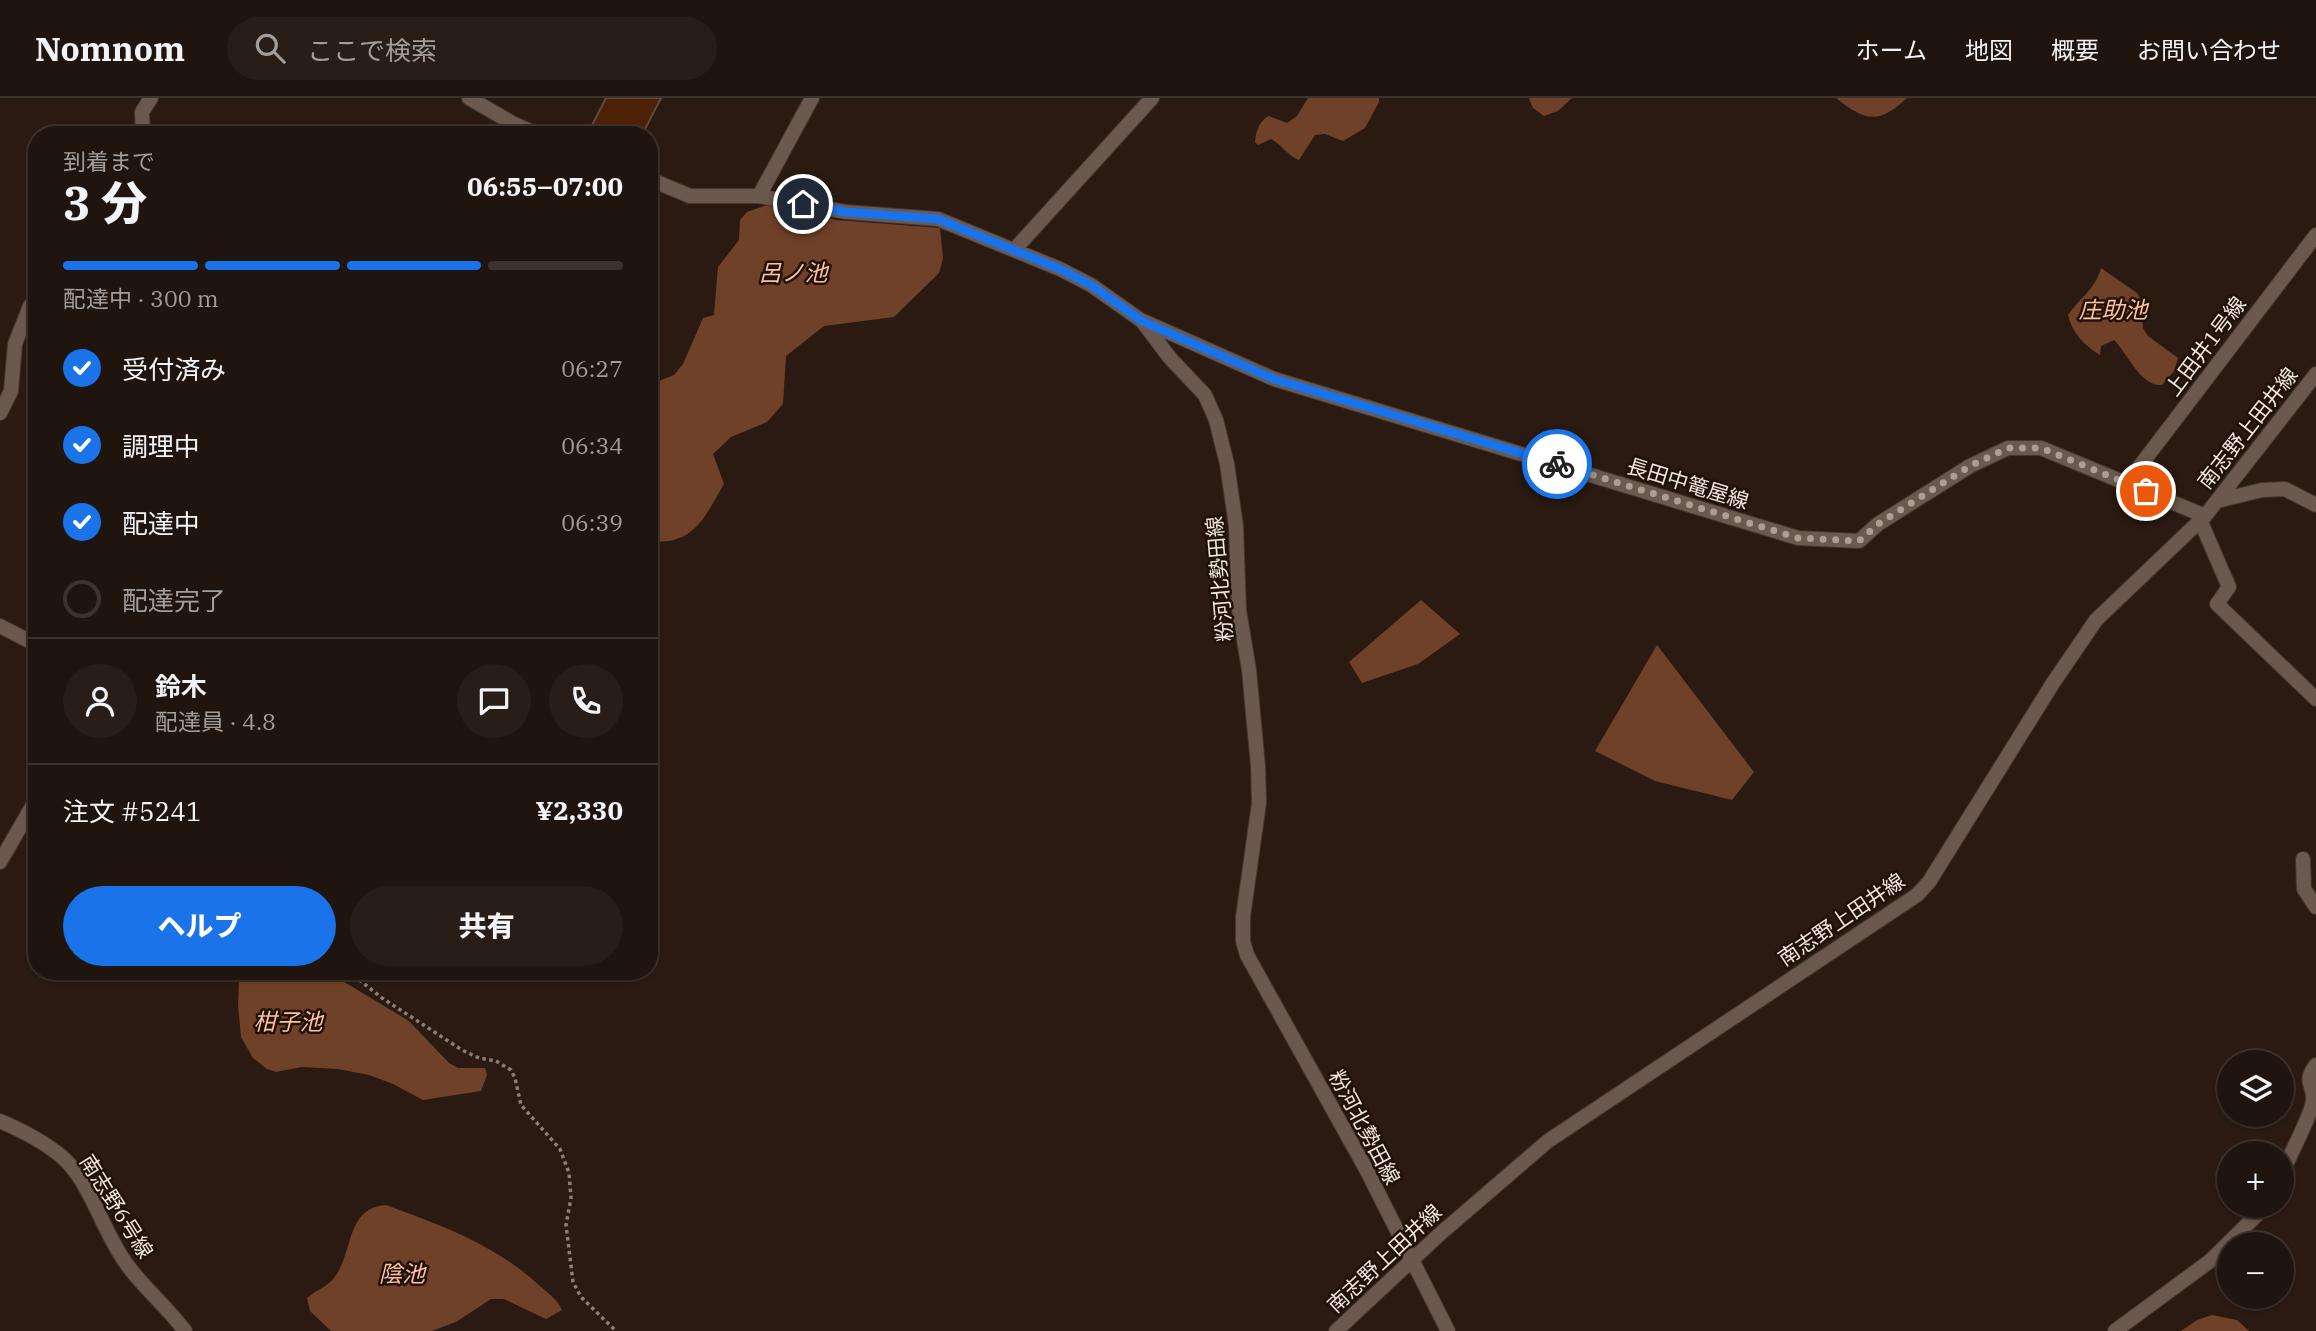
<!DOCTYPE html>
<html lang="ja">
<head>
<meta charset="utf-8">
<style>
	:root { --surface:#20140e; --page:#281d17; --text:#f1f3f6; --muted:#a29e9e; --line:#3d332e; --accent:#1a73e8 }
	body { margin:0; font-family:"IBM Plex Serif","Noto Sans JP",serif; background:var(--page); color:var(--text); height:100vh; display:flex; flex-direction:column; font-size:26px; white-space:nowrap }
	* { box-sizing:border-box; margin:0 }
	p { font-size:23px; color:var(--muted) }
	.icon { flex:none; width:38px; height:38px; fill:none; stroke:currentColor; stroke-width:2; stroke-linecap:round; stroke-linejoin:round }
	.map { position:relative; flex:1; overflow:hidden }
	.side { position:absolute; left:28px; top:28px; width:630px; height:854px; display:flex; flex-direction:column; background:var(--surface); border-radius:28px; box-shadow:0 2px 5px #0004,0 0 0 2px var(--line) }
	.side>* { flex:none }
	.buttons { position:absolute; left:2217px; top:952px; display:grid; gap:14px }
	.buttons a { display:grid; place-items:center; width:77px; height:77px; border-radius:50%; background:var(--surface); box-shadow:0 2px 5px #0004,0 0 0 2px var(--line); font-size:35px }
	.pin { position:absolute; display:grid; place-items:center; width:60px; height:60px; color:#fff; margin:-30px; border:4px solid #fff; border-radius:50%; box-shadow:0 2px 7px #0007 }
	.courier { position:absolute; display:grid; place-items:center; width:70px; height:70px; margin:-35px; border:5px solid #1a73e8; border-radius:50%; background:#fff; color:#222; box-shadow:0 2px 9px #0007 }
	.headline em { font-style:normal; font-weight:800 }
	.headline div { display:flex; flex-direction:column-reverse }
	.headline { display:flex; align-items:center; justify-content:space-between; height:119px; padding:0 35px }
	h1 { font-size:46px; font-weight:800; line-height:52px }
	.bar { display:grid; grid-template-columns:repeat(4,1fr); gap:10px 7px; align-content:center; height:84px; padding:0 35px }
	.bar i { height:9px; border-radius:5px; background:var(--line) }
	.bar .current { background:var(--accent) }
	.bar p { grid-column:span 4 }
	.line { display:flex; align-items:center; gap:18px; padding:0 35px; border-top:2px solid var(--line) }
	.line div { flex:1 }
	.round { display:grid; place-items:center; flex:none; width:74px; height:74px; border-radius:37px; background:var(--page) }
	ol { padding:0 35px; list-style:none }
	li { display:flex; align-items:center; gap:21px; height:77px }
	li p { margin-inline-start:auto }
	li .icon { padding:7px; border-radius:50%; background:var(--accent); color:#fff; stroke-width:4 }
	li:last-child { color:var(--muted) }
	li i { width:38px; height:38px; border:4px solid var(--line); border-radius:50% }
	.action { display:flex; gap:14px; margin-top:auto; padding:14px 35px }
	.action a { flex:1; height:80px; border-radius:42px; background:var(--accent); color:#fff; font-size:28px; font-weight:800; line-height:80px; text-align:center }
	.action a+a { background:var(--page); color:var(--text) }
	header { display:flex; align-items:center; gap:42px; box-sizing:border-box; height:98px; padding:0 35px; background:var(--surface); border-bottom:2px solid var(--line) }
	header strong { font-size:33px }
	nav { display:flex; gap:38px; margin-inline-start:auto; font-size:24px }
	.search { width:490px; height:63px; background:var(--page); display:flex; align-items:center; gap:18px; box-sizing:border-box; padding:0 24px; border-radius:38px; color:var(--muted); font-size:26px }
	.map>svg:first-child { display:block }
	.water { fill:#704129 }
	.building { fill:#4c2106; stroke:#5d4a40; stroke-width:2 }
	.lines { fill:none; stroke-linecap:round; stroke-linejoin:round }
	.street-casing { stroke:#433632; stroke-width:16 }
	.path { stroke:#8c7f78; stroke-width:3.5; stroke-dasharray:3.5 3.5; stroke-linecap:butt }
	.street { stroke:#6b584e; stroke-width:14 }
	.done { stroke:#ab9e97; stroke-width:7; stroke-dasharray:0 12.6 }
	.route { stroke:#1a73e8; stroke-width:9 }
	.labels { text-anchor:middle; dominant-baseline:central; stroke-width:5; stroke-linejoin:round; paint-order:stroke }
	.street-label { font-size:21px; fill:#f0e5df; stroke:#201109 }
	.water-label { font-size:23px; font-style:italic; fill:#fec0a0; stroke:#201109 }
</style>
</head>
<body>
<header>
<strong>Nomnom</strong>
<div class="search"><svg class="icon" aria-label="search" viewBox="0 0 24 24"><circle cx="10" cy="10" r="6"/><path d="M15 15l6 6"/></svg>ここで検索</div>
<nav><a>ホーム</a><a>地図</a><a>概要</a><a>お問い合わせ</a></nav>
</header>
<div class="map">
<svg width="2316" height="1233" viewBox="0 0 2316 1233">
	<rect width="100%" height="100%" fill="#2a1a12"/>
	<path class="water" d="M1308,0H1379V4L1365,30L1343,43L1325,36L1315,37L1299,62C1287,57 1282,47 1271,41L1258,47L1255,44C1256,33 1259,23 1269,18L1287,25L1297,18Z
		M1529,0H1572L1558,13L1544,18L1533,10Z
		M1836,0H1907C1878,27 1865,23 1836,0Z
		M767,107L810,114L836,122L940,130L943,160L939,175L894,219L824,228L786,258L783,306L767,324L731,339L713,356L724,386C704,420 694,448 649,443V287L674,277L683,266L703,220L714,217L718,169L739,142L740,122L747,114Z
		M2101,170L2137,195L2141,202L2143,230L2148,238L2178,260L2174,273L2162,287C2141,289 2127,255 2114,242L2101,248L2100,257C2085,248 2072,235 2068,217C2080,200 2096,190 2101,170Z
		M1421,502L1460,536L1418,566L1362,585L1349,564Z
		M1657,547L1754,674L1732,702L1655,683L1595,653Z
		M243,873H326L409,923L449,965L458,970H485L487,977L481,993L423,1002L393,986L369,977L338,971L302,969L276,974L267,971L253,960L241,939L238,907L239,883Z
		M386,1107C441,1127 496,1147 540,1188C548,1195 558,1202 562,1212L546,1221L504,1201H491L456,1224L432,1233H331L310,1213L307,1200C316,1192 327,1189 334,1180C354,1155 345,1110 386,1107Z
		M2212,1217L2237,1222L2249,1233H2181L2197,1222Z"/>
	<path class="building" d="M606,0H661L642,37H587Z"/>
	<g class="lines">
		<defs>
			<path id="street" d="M469,0L514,26L539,37
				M143,37L142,14L151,0
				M649,81L690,98H759L846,114L938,121L1060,171L1091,187L1142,223L1170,260L1205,297L1216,322L1227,366L1236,428L1239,512L1249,572L1258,668L1259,705L1243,819V843L1247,857L1366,1071L1448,1233
				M759,98L812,0
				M1015,151L1152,0
				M1143,223L1274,281L1798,440L1859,443L1878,426L1970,368L2008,350H2041L2205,418
				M0,315L11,293L15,246L30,208L37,200
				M2127,385L2316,137
				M2217,403L2262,392L2285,391L2316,407
				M2200,422L2229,489L2217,506L2316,601
				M0,528L37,547
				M2303,761L2304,791L2316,809
				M0,764L37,700
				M0,1023C21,1032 43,1043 61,1058C91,1083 103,1136 128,1168C145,1191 168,1210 185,1233
				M2282,1075C2289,1059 2311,1018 2313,1003C2315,987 2302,985 2316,967
				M1336,1233L1441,1135L1548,1043L1917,797L1929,784L2053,585L2096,522L2205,418L2316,276
				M2115,1233L2210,1163L2266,1108"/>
		</defs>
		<use href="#street" class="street-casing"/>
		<path class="path" d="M348,873L382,900L462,952L479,960L496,963L511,972L515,980L521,1007L560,1051L569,1075L571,1100L566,1127L573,1184L581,1199L616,1233"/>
		<use href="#street" class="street"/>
	</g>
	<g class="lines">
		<path class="done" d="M1557,366L1798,440L1859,443L1878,426L1970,368L2008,350H2041L2146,393"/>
		<path class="route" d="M803,106L846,114L938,121L1060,171L1091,187L1142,223L1274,281L1557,366"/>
	</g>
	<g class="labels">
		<g class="street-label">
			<text transform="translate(2205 248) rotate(-53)">上田井1号線</text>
			<text transform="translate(2247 330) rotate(-52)">南志野上田井線</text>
			<text transform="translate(1688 385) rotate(17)">長田中篭屋線</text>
			<text transform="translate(1219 481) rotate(-95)">粉河北勢田線</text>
			<text transform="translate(1841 821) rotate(-34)">南志野上田井線</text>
			<text transform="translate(1365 1029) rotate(62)">粉河北勢田線</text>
			<text transform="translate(117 1108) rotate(58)">南志野6号線</text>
			<text transform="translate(1384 1160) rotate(-43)">南志野上田井線</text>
		</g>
		<g class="water-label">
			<text x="793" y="174">呂ノ池</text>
			<text x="2113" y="211">庄助池</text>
			<text x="288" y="923">柑子池</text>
			<text x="402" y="1175">陰池</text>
		</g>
	</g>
</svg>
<div class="buttons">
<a><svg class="icon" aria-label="layers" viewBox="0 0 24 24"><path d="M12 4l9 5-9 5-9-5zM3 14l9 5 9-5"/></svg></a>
<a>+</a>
<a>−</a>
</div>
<div class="pin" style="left:2146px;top:393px;background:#ea580c"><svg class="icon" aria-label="bag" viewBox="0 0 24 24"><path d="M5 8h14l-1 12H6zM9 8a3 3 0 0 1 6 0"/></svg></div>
<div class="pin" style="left:803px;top:106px;background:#1f2937"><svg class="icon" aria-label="home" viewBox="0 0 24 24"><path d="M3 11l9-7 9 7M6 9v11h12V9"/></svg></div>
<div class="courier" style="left:1557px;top:366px"><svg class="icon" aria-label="bike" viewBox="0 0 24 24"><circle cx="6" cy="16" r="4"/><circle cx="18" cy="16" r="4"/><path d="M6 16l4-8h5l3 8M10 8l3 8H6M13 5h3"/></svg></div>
<section class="side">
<div class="headline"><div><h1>3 分</h1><p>到着まで</p></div><em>06:55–07:00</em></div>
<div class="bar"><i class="current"></i><i class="current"></i><i class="current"></i><i></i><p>配達中 · 300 m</p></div>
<ol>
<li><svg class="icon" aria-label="check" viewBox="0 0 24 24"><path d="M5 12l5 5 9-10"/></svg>受付済み<p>06:27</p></li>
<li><svg class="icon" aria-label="check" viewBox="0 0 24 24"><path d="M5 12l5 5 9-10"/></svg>調理中<p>06:34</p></li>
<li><svg class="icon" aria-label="check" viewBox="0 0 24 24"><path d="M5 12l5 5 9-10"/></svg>配達中<p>06:39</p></li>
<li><i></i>配達完了</li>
</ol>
<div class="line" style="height:126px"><a class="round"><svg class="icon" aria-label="person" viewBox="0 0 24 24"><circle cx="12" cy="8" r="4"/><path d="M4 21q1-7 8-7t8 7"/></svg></a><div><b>鈴木</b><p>配達員 · 4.8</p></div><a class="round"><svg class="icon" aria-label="chat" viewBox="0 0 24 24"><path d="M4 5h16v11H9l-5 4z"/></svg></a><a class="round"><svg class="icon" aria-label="phone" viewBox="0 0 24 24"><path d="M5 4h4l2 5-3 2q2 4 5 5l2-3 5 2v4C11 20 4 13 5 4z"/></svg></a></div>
<div class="line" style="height:91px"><div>注文 #5241</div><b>¥2,330</b></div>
<div class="action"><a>ヘルプ</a><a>共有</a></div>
</section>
</div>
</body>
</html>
